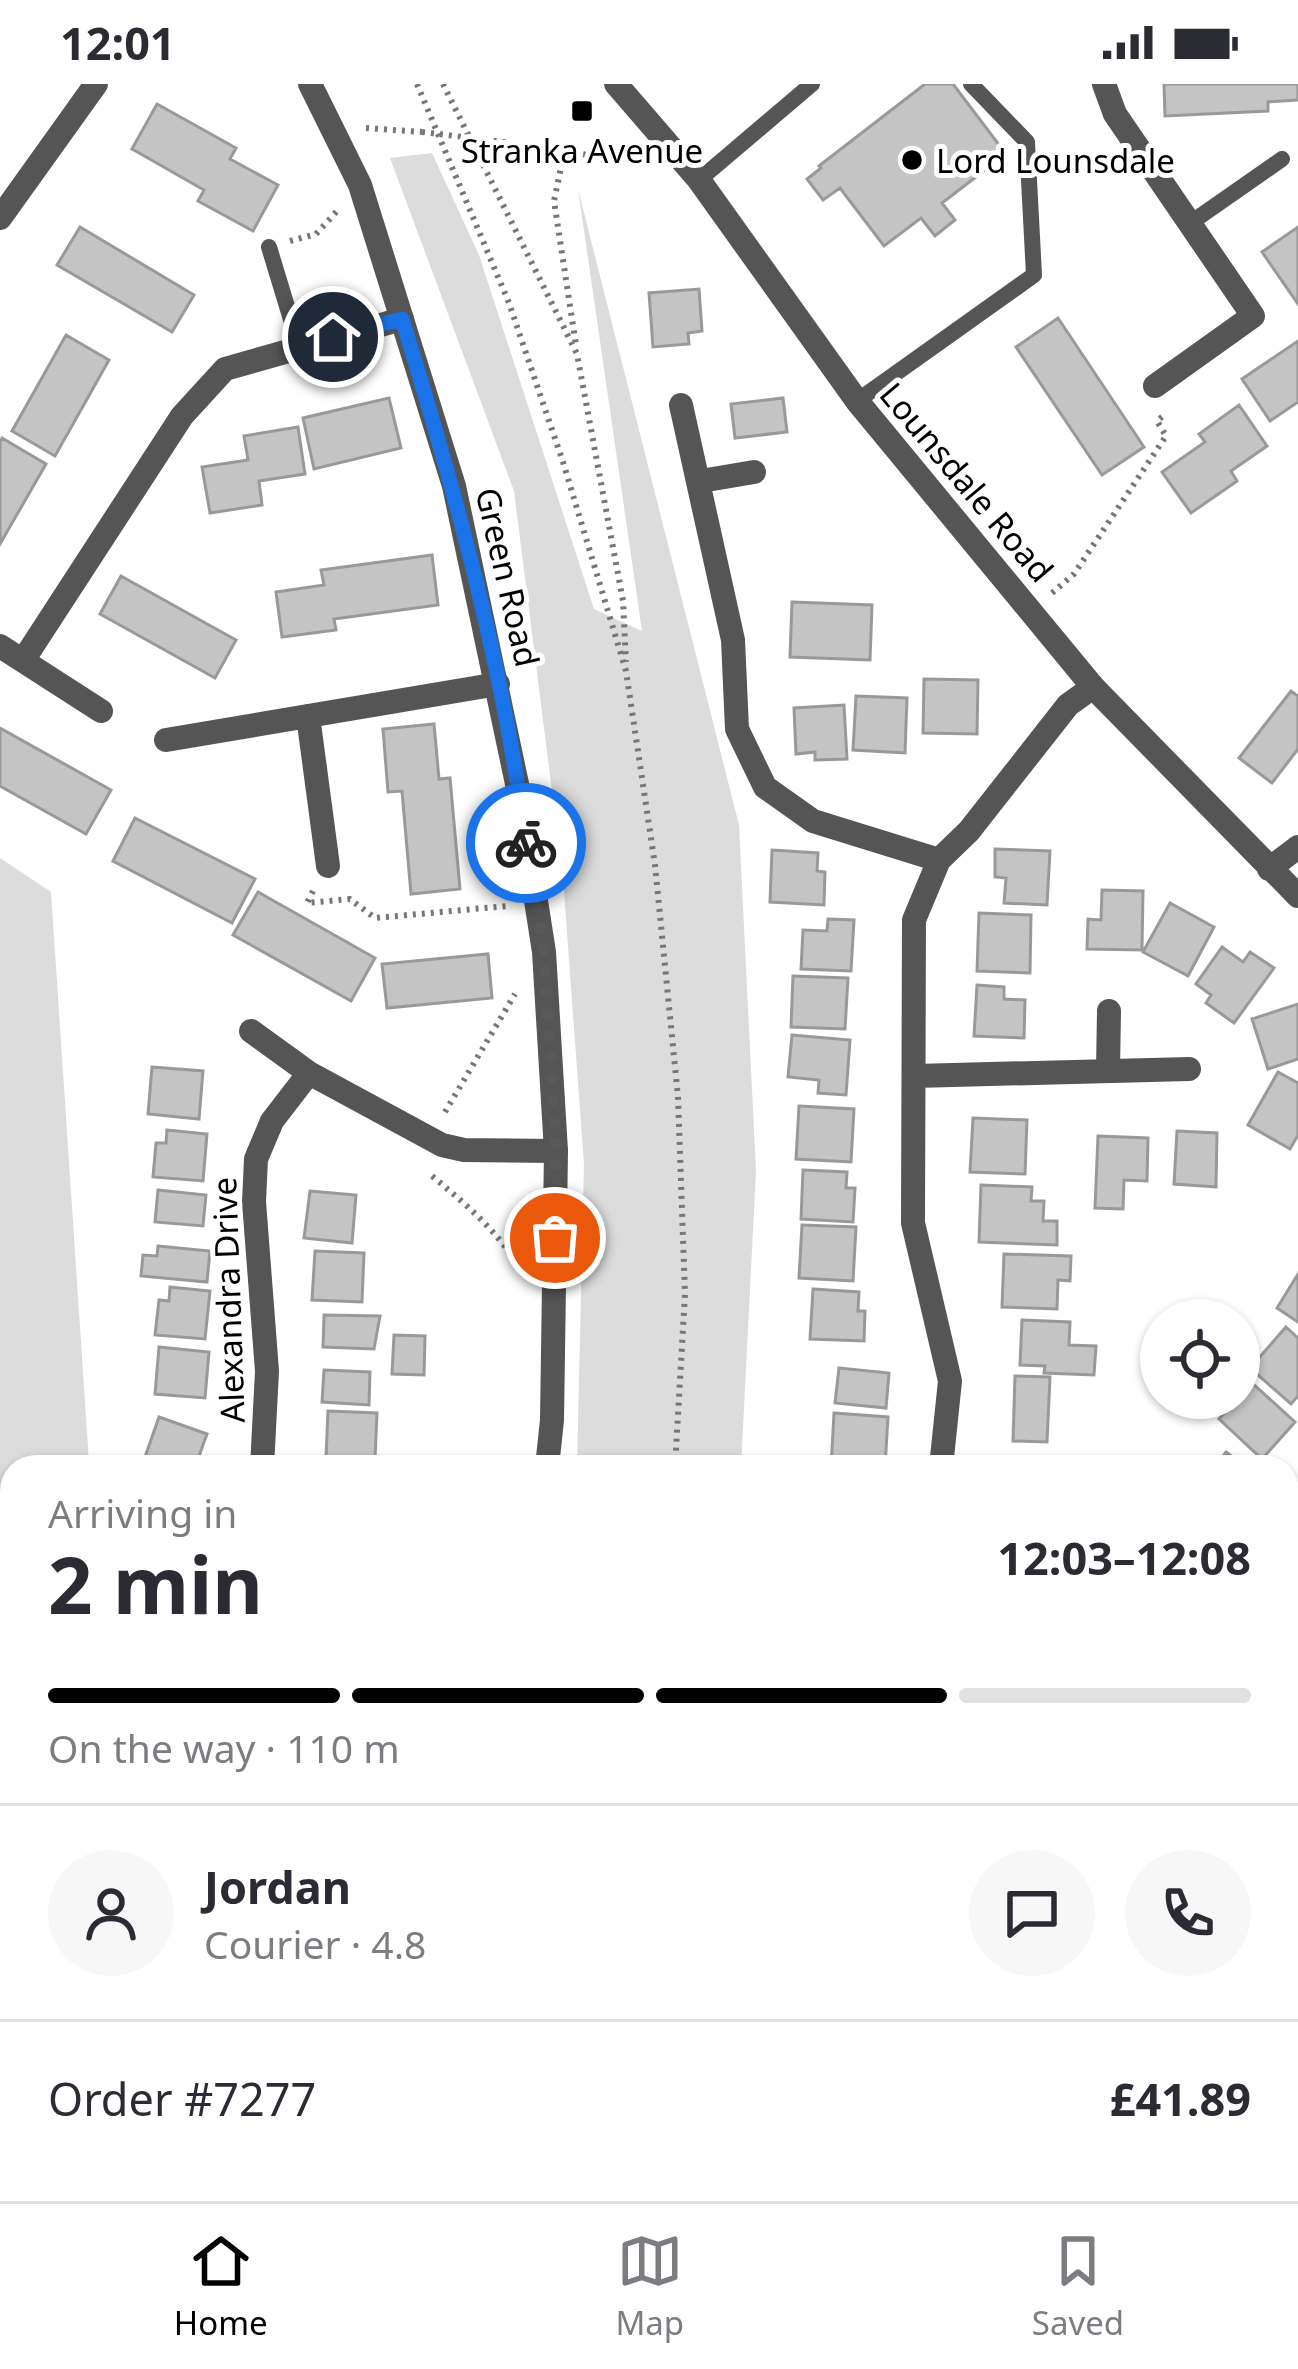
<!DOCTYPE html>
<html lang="en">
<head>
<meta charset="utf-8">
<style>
	:root { --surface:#fff; --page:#f7f7f7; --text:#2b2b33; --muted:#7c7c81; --line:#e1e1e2; --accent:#000 }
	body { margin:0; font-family:"Noto Sans",sans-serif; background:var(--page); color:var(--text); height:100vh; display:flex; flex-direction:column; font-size:45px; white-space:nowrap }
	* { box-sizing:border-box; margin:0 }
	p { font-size:39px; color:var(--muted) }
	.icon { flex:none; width:66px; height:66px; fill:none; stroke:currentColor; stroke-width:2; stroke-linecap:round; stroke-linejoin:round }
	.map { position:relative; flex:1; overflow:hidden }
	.details { position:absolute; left:0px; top:1371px; width:1299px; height:747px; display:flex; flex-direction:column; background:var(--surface); border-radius:36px 36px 0 0; box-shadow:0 3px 9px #0004 }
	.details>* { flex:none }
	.fabs { position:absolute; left:1140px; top:1215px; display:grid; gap:24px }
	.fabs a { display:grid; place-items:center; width:120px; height:120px; border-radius:50%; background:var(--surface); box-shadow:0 3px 9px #0004; font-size:60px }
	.pin { position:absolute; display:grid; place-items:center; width:102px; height:102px; color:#fff; margin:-51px; border:6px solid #fff; border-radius:50%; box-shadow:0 3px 12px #0007 }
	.courier { position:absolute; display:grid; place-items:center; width:120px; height:120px; margin:-60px; border:9px solid #1a73e8; border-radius:50%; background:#fff; color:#222; box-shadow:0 3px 15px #0007 }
	.overview em { font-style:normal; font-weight:700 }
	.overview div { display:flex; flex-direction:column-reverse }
	.overview { display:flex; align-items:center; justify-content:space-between; height:204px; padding:0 48px }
	h1 { font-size:78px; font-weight:700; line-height:90px }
	.bar { display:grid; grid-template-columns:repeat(4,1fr); gap:18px 12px; align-content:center; height:144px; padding:0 48px }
	.bar i { height:15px; border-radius:9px; background:var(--line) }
	.bar .active { background:var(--accent) }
	.bar p { grid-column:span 4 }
	.line { display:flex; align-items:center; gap:30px; padding:0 48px; border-top:3px solid var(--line) }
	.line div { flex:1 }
	.round { display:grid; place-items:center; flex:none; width:126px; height:126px; border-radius:63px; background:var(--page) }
	.status { display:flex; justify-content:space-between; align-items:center; height:84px; padding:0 60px; background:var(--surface); direction:ltr }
	.status svg { height:33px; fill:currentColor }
	.menu { display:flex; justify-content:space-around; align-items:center; height:168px; border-top:3px solid var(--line); background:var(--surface); font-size:33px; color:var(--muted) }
	.menu a { display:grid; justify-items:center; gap:6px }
	.menu .active { color:var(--accent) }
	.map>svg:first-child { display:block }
	.green { fill:#dcdcdc }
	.building { fill:#c4c4c4; stroke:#999; stroke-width:3 }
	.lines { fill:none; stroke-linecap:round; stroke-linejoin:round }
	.path { stroke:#777; stroke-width:6; stroke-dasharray:3 6; stroke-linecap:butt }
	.service { stroke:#555; stroke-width:16 }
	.minor { stroke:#555; stroke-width:24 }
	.tertiary { stroke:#555; stroke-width:24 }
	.path-bridge { stroke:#777; stroke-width:6; stroke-dasharray:3 6; stroke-linecap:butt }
	.done { stroke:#595959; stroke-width:12; stroke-dasharray:0 21.6 }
	.route { stroke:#1a73e8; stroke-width:15 }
	.poi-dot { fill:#000; stroke:#fff; stroke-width:4.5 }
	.labels { text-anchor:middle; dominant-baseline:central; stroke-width:10; stroke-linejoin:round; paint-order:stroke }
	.poi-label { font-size:33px; fill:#000; stroke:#fff }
	.street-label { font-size:33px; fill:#000; stroke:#fff }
</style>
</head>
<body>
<div class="status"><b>12:01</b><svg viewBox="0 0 49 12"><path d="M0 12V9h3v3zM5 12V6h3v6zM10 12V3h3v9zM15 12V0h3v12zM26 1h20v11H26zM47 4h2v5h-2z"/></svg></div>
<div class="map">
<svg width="1298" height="2117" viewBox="0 0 1298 2117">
	<rect width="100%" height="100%" fill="#fff"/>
	<path class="green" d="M432,69L479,171L594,525L642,547L578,105L739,741L756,1087L741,1383H577L584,1080L563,794L514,407L390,74Z
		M0,774L51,808L89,1378L85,1383H12V1491L5,1502L0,1501Z
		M408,2106H725L721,2117H404Z"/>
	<path class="building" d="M925,0H953L1006,70L942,119L955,136L935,152L921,134L884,162L840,104L823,116L807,95L821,84L819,82Z
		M1164,0H1298V16L1268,18V27L1165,32Z
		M157,20L236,64L230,75L278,101L253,147L198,117L204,106L132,65Z
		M80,143L194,211L172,248L57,181Z
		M1298,143V220L1262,168Z
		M699,205L702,247L688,249L689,260L653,263L649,209Z
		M1058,234L1144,363L1102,391L1016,263Z
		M66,251L109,276L55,372L12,347Z
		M1298,257V318L1270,337L1242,295Z
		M389,314L401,364L314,385L303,334Z
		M783,314L787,348L735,354L731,320Z
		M1239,321L1267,362L1231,387L1237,397L1191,429L1162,388L1205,358L1199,350Z
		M298,343L305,390L259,397L262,421L210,429L202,383L248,376L244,352Z
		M2,354L46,380L0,460V358Z
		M432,471L438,521L334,535L336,546L282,553L276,508L324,501L321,486Z
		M121,492L236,556L215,594L100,530Z
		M792,518L872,521L870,576L790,573Z
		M924,595L978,596L977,650L923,649Z
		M1291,607L1298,612V665L1272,699L1239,674Z
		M856,612L907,614L905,669L853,666Z
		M844,621L847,675L815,676V668L796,670L794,624Z
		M434,640L439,695L450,694L460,805L411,810L402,707L388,708L383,645Z
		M0,644L111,706L86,750L0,702Z
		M135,734L255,795L232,839L113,777Z
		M995,765L1050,767L1047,821L1004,819L1006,794L995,793Z
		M772,766L818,769L817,787L825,788L824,821L770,818Z
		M1102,806L1143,807L1142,866L1087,865L1088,835L1101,836Z
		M258,808L375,874L351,917L233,851Z
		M1170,819L1214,843L1188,892L1143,868Z
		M979,829L1031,831L1030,889L977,887Z
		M828,835L854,836L851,887L801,885L803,846L827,847Z
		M1222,863L1243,878L1250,868L1274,884L1234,939L1206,919L1211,911L1196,900Z
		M488,870L492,914L387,924L382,880Z
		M793,892L848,894L845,945L791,943Z
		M977,901L1004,903V915L1025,916L1024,954L974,952Z
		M1298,920V975L1268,985L1252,935Z
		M792,951L850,956L846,1011L818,1009L819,996L788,993Z
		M152,983L203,987L199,1035L148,1030Z
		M1278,988L1298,999V1051L1290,1065L1248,1041Z
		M799,1022L854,1025L851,1078L796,1075Z
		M973,1034L1027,1036L1025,1090L970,1088Z
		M167,1046L207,1050L203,1097L153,1093L156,1059H166Z
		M1177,1047L1217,1049L1216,1103L1174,1100Z
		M1098,1052L1148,1054L1147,1097L1124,1096L1123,1125L1095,1124Z
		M803,1086L847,1088L846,1104H855L853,1138L801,1135Z
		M981,1101L1032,1103L1031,1117H1044L1043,1137H1057V1161L979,1158Z
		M158,1106L206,1111L203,1142L155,1138Z
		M310,1107L356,1111L352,1159L304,1154Z
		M802,1141L856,1143L853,1197L799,1194Z
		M158,1162L210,1167L207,1198L141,1192L143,1171L157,1172Z
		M315,1167L364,1169L362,1218L312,1216Z
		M1004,1170L1071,1172L1070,1197L1058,1196L1057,1225L1002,1223Z
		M1298,1190V1238L1277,1224Z
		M170,1203L210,1207L205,1255L155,1251L159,1216L169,1217Z
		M813,1205L859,1208L858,1227H865L864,1257L810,1255Z
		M324,1231L380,1232L374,1265L323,1263Z
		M1022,1236L1070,1238L1069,1261L1096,1262L1094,1291L1044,1289L1045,1282L1020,1281Z
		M1286,1243L1298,1254V1312L1291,1320L1250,1284Z
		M394,1251L425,1252L424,1291L392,1290Z
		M159,1263L209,1268L205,1314L155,1310Z
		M839,1284L889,1289L886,1324L835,1319Z
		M324,1286L370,1288L369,1321L322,1318Z
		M1015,1292L1050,1293L1047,1358L1013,1357Z
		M1252,1299L1295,1338L1262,1375L1219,1335Z
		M328,1327L377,1329L375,1375L326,1373Z
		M834,1329L888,1333L885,1383H831Z
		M159,1333L207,1350L195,1383H162L144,1376Z
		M1226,1368L1247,1383H1215Z
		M1298,1593V1634L1287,1624V1606Z
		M0,1608L12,1615V1670L5,1677L0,1674Z
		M1287,1651L1298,1657L1287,1688Z
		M1298,1991V2088L1287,2083V2014Z
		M6,2026L12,2035V2069L0,2074V2028Z
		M4,2093H12V2106H48V2117H5Z
		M153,2106L197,2117L198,2112L216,2117H150Z
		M799,2106H823L840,2113L839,2117H794Z
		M996,2106H1057L1052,2117H1015Z
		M1224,2106H1251L1276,2117H1219Z"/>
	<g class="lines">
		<path class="path" d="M417,0L509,219L563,378L626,587L655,781L678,1013L685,1210L675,1383
			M443,0L577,270L623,517L626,578
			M366,44L422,48
			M512,59L645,80
			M564,69L554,117L576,261
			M290,157L316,150L338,126
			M1052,509L1074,490L1166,352L1157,337L1164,331
			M313,807L307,819L350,815L375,834L507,822
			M445,1028L515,910
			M432,1092C468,1122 500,1149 524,1191
			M515,2117L520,2106"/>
		<path class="service" d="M699,96L812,0
			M1189,140L1282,75
			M269,163L299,262
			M857,317L1034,191L1027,58L971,0"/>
		<path class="minor" d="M1104,0L1115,30L1253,232L1155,302
			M681,321L733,556L737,645L765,703L813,737L939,776
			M701,397L754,388
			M0,562L101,627
			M24,575L182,332L225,285L402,235
			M308,632L328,782
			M166,656L498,600
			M1269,785L1298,763
			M251,947L309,989L442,1061L464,1066L556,1067
			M1108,986L1109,927
			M915,992L1189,985
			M262,1383L267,1287L254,1118L256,1075L272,1037L309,989
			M941,1383L950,1297L913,1139L914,836L939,776L969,747L1068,621L1093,603
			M1287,1498L1298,1485
			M0,1851L12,1808
			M0,1882L12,1927
			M85,2117L87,2106
			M922,2117V2106"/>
		<path class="tertiary" d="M310,0L360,101L454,402L520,714L544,868L556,1067L552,1336L547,1383
			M616,0L699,96L857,317L1093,603L1298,812
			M0,134L96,0
			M376,2117L381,2106"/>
		<path class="path-bridge" d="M422,48L512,59"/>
	</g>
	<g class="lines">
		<path class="done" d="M526,759L544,868L556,1067L555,1154"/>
		<path class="route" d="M333,253L402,235C455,406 503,580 526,759"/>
	</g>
	<g class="poi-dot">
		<rect x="570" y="15" width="24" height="24" rx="6"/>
		<circle cx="912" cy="76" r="12"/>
	</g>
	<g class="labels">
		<g class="poi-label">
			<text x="582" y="66">Stranka Avenue</text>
			<text x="936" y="76" text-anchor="start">Lord Lounsdale</text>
		</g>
		<g class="street-label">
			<text transform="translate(967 398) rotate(50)">Lounsdale Road</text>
			<text transform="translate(508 493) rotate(77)">Green Road</text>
			<text transform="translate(228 1216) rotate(-92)">Alexandra Drive</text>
		</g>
	</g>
</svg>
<div class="fabs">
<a><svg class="icon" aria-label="locate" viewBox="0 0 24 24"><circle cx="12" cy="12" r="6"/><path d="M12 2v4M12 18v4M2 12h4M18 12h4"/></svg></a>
</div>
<div class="pin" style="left:555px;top:1154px;background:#ea580c"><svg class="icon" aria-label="bag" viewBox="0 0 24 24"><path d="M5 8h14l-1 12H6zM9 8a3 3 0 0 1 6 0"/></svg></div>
<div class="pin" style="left:333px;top:253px;background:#1f2937"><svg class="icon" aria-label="home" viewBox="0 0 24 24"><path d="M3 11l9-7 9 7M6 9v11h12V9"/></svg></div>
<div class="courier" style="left:526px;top:759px"><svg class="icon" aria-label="bike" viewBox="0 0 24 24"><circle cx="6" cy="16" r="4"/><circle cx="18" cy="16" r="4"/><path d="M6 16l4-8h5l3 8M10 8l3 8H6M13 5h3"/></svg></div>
<section class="details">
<div class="overview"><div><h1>2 min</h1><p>Arriving in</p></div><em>12:03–12:08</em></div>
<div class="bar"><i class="active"></i><i class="active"></i><i class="active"></i><i></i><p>On the way · 110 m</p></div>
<div class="line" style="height:216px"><a class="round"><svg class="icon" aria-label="person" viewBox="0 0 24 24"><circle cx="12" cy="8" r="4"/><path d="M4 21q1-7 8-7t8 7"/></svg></a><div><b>Jordan</b><p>Courier · 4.8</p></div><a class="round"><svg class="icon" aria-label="chat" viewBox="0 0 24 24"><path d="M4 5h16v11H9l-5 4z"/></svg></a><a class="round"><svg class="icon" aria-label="phone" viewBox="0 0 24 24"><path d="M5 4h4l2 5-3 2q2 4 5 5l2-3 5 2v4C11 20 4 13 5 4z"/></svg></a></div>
<div class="line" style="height:156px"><div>Order #7277</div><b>£41.89</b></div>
</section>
</div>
<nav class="menu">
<a class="active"><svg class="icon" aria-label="home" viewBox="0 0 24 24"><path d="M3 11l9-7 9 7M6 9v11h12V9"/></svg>Home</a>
<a><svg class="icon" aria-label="map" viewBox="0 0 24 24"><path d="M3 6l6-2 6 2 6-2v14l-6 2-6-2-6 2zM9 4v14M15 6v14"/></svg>Map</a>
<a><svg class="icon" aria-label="saved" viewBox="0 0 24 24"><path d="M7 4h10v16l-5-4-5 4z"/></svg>Saved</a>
</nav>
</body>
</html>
